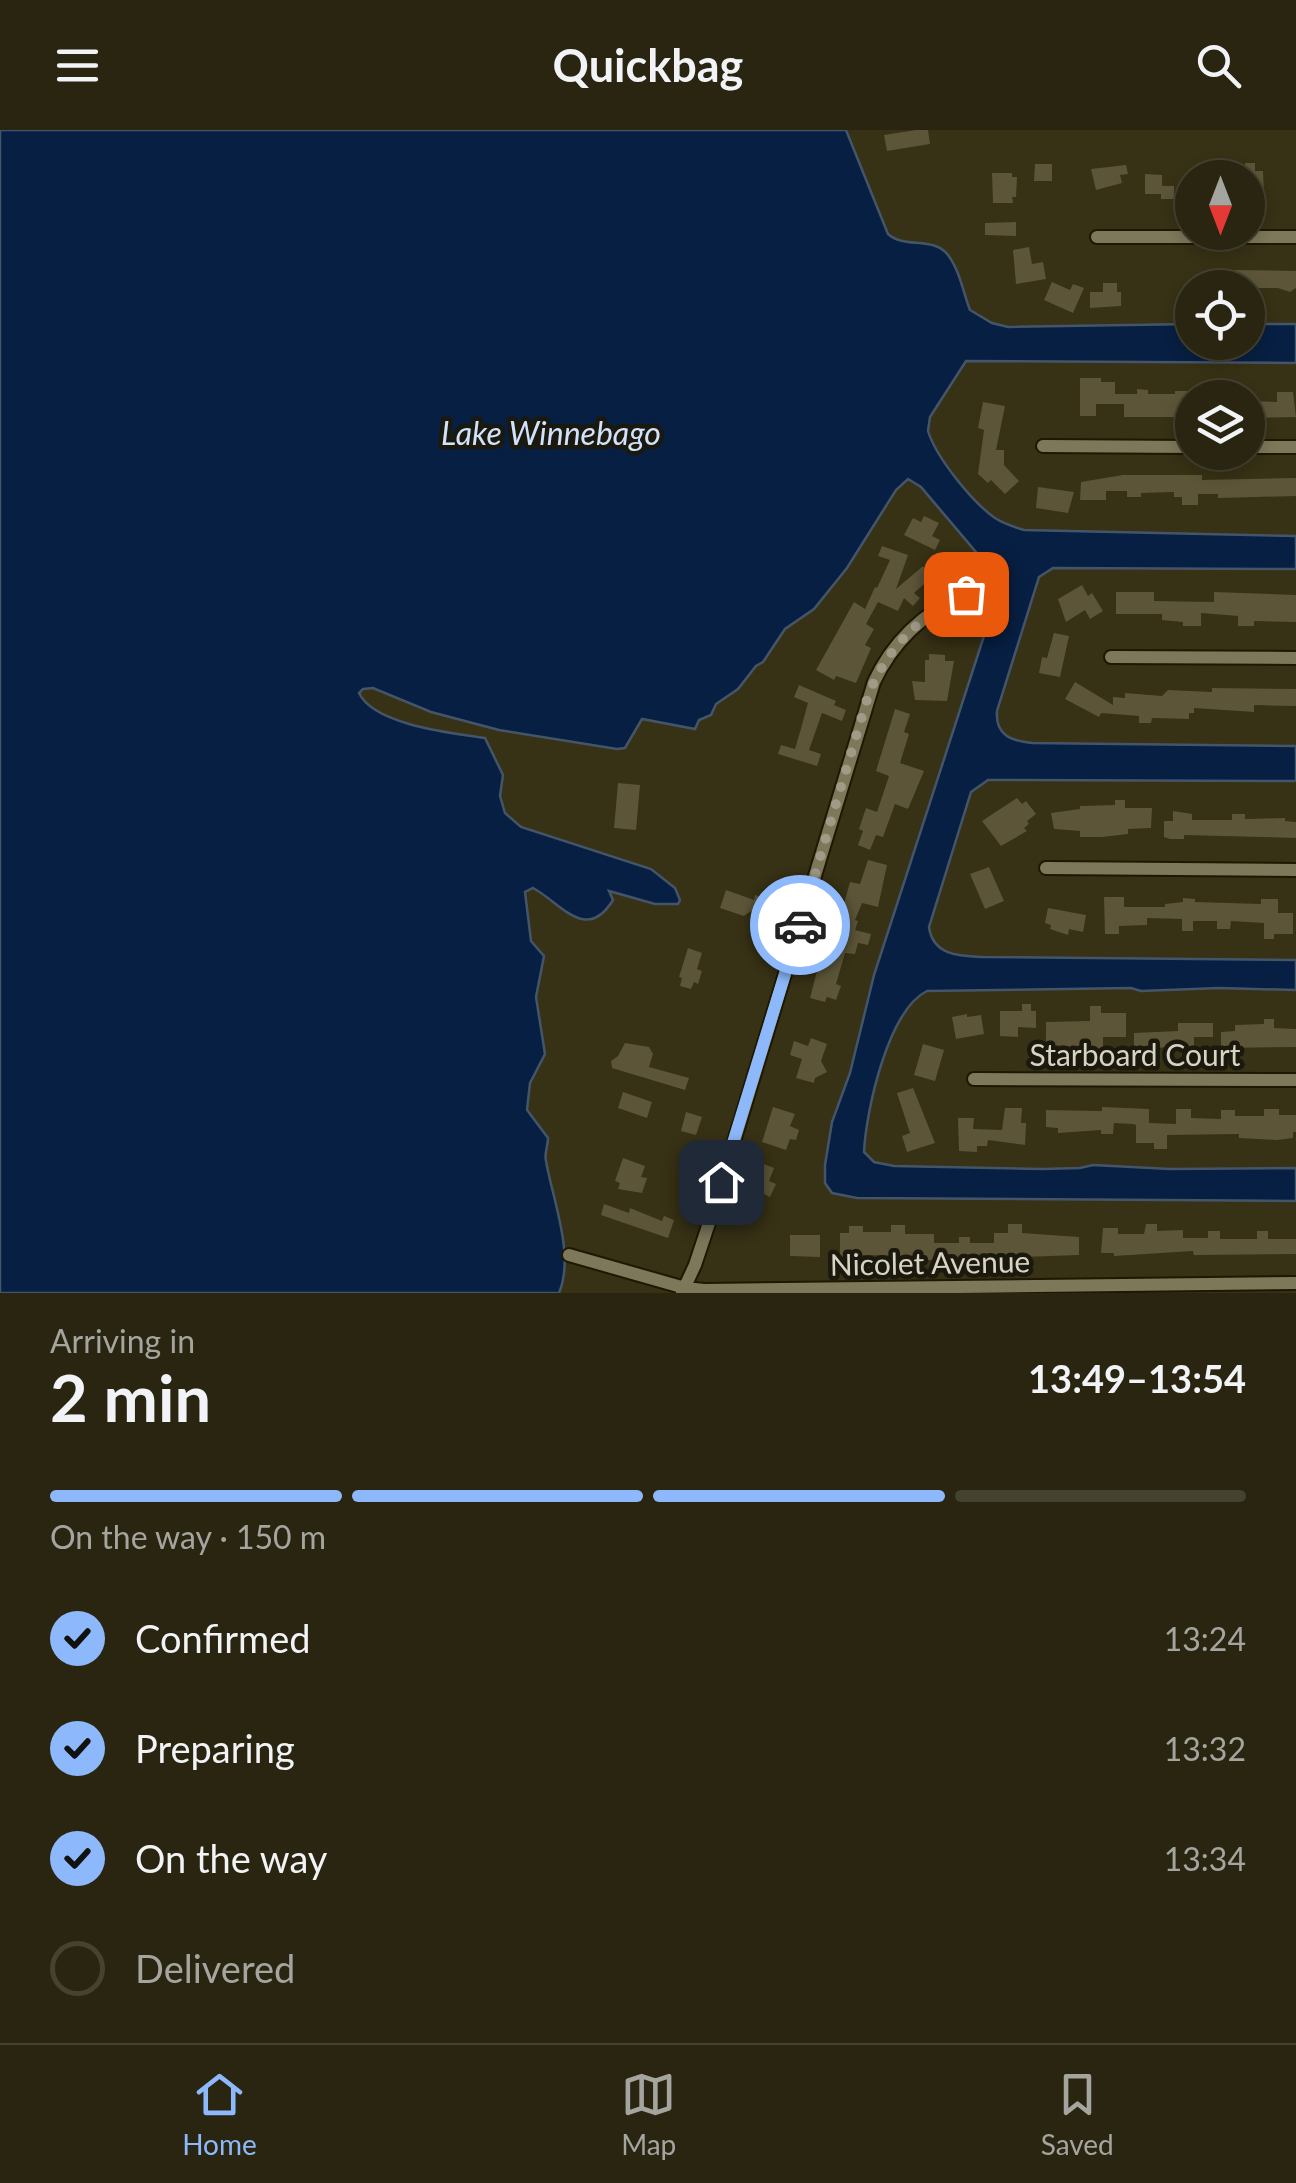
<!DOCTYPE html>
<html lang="en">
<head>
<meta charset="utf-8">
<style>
	:root { --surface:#292510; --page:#312d19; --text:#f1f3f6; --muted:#a5a59f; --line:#454230; --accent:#8db9fc }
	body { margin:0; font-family:Lato,sans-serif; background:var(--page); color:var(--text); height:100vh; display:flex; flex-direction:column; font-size:38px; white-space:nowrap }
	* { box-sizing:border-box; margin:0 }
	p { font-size:32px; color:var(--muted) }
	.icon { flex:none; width:55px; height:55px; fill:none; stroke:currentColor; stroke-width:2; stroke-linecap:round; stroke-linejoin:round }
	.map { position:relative; height:1163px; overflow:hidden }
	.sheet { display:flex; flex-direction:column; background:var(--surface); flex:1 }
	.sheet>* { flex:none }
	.needle { width:65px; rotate:180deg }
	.controls { position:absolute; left:1175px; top:30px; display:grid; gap:20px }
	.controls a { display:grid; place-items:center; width:90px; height:90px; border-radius:50%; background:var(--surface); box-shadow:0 5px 15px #0003,0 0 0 2px var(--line); font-size:50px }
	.pin { position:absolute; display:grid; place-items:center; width:85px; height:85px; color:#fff; margin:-42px; border-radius:20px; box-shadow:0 5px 15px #0006 }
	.courier { position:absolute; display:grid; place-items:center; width:100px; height:100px; margin:-50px; border:8px solid #8db9fc; border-radius:50%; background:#fff; color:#222; box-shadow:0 2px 12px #0007 }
	.headline em { font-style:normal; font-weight:700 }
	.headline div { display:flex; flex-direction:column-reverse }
	.headline { display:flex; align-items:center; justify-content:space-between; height:170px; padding:0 50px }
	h1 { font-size:65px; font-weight:700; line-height:75px }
	.bar { display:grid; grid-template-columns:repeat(4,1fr); gap:15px 10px; align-content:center; height:120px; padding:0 50px }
	.bar i { height:12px; border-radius:8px; background:var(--line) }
	.bar .current { background:var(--accent) }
	.bar p { grid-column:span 4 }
	ol { padding:0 50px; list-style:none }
	li { display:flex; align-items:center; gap:30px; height:110px }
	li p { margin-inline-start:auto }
	li .icon { padding:10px; border-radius:50%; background:var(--accent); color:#111; stroke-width:4 }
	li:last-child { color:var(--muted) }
	li i { width:55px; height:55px; border:5px solid var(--line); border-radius:50% }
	header { display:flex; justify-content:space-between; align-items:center; height:130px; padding:0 50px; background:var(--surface); font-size:45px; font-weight:700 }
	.menu { display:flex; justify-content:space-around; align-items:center; height:140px; border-top:2px solid var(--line); background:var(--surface); font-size:28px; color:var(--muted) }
	.menu a { display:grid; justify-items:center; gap:5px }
	.menu .current { color:var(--accent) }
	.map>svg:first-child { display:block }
	.water { fill:#071f42; stroke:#455569; stroke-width:2.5 }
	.building { fill:#5c5538 }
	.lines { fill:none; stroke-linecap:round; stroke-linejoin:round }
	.minor-casing { stroke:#1e1800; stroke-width:16 }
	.minor { stroke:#7e785a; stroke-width:12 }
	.done { stroke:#9f9b87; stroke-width:10; stroke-dasharray:0 18 }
	.route { stroke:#8db9fc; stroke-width:12 }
	.labels { text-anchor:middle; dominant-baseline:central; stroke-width:9; stroke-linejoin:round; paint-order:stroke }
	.street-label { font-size:30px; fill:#d7d4c4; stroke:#1b190d }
	.water-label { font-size:32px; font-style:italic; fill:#d1e2fd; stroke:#1b190d }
</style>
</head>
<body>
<header><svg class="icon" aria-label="menu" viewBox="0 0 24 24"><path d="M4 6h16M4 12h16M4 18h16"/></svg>Quickbag<svg class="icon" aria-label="search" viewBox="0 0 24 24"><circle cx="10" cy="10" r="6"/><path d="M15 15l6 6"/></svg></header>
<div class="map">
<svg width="1296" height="1163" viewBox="0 0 1296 1163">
	<rect width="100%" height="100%" fill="#373115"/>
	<path class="water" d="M0,0H846L888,104C904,119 934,106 948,125C960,141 963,162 970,180L992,193L1008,197L1192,194V212H1248V194H1296V233L966,231L930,287L928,301C936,327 972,372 995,388C1004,394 1014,397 1024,400L1296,406V439L1053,438L1039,447L997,581C995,605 1011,611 1032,613L1296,616V651L988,650L971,662L929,797C933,826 960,826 983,827L1296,830V860L1219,858L1141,861L1131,858L927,861C888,880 866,981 864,1022L874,1032L894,1036L1042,1039L1080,1038L1093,1035L1170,1039L1296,1038V1071L857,1068L832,1063L825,1053V1035L832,992L850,943L874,845L995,472L994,458L988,449L992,441L921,357L908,349L896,360L847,438L814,479L785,499L763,532L756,536L738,559L716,574L711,585L699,590L695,599L642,589L625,618L617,619L499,600L431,582L373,558L363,559L359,563C374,595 452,603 485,608L503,645L500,666L505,683L521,697L651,739L675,758L680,770L678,774H655L609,761L613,770C586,814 560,772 533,758L525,762L531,811L544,826L536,867L545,924L530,953L527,980L548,1008C548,1017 544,1023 546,1031C553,1071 575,1125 559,1163H0Z"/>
	<path class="building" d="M916,0H928L930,14L887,21L884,5Z
		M1245,33H1255V41H1263L1264,65L1248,66Z
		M1035,34H1052V51H1034Z
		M1126,35L1128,44L1120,45L1122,53L1096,60L1091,39Z
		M992,43H1012V47H1017L1016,67H1012L1013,73H993Z
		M1145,44L1162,45V56H1174V69H1161V64H1145Z
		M1016,92V106L985,105V93Z
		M1029,117L1032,134L1043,132L1046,149L1016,154L1013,120Z
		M1233,140L1296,141V158L1290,162L1278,158H1233Z
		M1052,152L1070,160L1073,154L1084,158L1073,183L1044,170Z
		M1103,153H1117V162H1121V176L1090,178V162H1103Z
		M1080,248H1101V252H1115V264H1137V259L1148,260V264H1175V261H1189L1192,287H1124V274H1096V286H1080Z
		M1277,262H1293L1296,287L1248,288V271L1277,272Z
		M983,272L1005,276L996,320H1004V335L1019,351L1005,364L991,350L988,353L978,344L984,300L978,298Z
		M1123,345H1202V350L1296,348V366L1218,368V364H1198V375H1182V367H1174V362L1141,363V367H1127V361H1106V370H1080L1081,352Z
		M1038,357L1074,362L1068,383L1036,378Z
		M924,386L939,393L932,406L940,410L935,420L904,405L913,388L921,392Z
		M882,416L908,425L896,459L923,436L932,447L914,463L920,468L913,476L904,468L898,481L878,472L866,494L874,499L865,515L871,518L856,553L836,546L834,550L816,540L854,472L865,479L875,457L877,458L890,430L878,426Z
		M1082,455L1088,466L1092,463L1103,481L1090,489L1085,480L1066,492L1058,469Z
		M1116,462H1154V471L1214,472V462L1296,465V492L1254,491V496H1238V486L1201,483V496H1183V492L1162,490V484H1116Z
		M1054,503L1069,506L1060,547L1039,543L1042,527L1047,528Z
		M929,524L945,525V531H954L947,571L915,570L912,551L925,552V530H929Z
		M1075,552L1113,575V567L1125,568V563L1162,566L1168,560L1212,562V558L1296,559V576L1254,575V582L1194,578V583H1189V589L1152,588L1151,593H1139V586L1101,583L1099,587L1065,569Z
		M799,555L836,571L834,575L846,580L842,591L822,583L809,620L821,624L817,636L778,624L781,615L795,619L800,602L808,573L794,567Z
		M895,579L910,584L904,602L909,604L900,633L924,641L908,679L895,674L883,707L876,705L870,720L858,715L863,701L859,699L866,678L877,682L889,646L876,641Z
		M618,653L640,655L636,700L614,698Z
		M1017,668L1022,674L1026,671L1036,684L1027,691L1029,694L1024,698L1027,701L1001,716L982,691Z
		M1115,670H1125V678H1152L1151,698L1128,699V704L1102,707H1080V701L1054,699L1051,683L1080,679V676L1115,675Z
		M1173,681L1192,684V690H1232V684H1245V689L1285,688V691L1296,692V708L1184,705V709H1170L1164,707V691H1173Z
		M868,730L887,735L878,777L862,773L855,790L858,791L855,800L871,804L868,815L858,813L855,824L845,823L836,854L841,856L836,870L827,867L825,872L810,868L821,826L829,828L850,752L860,754Z
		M989,737L1004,771L985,779L970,744Z
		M726,760L754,770L755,765L773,771L768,786L751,781L744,786L720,778Z
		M1104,767H1124V777H1165V774L1183,772V768L1195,769V772L1261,774V769H1278V783H1293V804H1274V809H1264V793L1231,791L1230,799H1217V791H1193V801H1182V789L1147,788V795L1119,796V804H1105Z
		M1048,778L1086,785L1083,802L1069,799L1068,805L1050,799L1051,795L1045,793Z
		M688,818L702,823L697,839L702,841L698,854L694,852L691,859L680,856L682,848L679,847Z
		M1022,874H1031V881H1036V898L1018,897V907L1000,906V881H1022Z
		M1090,876H1101V883H1126V907H1103V919H1069V916L1046,915V892L1090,891Z
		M967,884V887L981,885L984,904L956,909L952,887Z
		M1264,889H1274V898L1296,899V917L1221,918V902L1235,901V895L1264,894Z
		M1178,893H1213V907H1194V917L1134,918V903L1178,901Z
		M811,908L827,914L821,931L827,942L815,948L814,953L796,948L802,929L790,925L794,911L808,916Z
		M625,913L649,917L653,924L649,937L689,948L685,960L612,938L611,931L618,926Z
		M923,914L944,920L935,951L914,945Z
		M913,958L935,1013L907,1022L902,1006L910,1003L897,963Z
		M623,962L652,972L647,988L618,978Z
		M773,977L795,984L790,996L799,1000L796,1010L790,1009L786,1020L762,1012Z
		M1102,977L1149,979V993L1176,994V979H1191V988L1221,989V980H1235V986H1264V979H1279V985H1296V1002H1293V1008L1277,1010L1239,1008V1004L1167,1005V1019H1154V1013H1136V995L1133,994L1114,993L1113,1004H1101V1000L1058,1003V998L1046,997V980L1102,981Z
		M1005,978H1022L1021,993H1026L1025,1015L988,1010L987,1016H977V1022L959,1021L958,988H974L973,999L1002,1000Z
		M686,982L702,987L696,1005L681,1001Z
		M623,1028L645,1036L641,1047L647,1048L642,1063L618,1059L620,1053L615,1051Z
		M756,1031L774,1038L769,1051L776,1054L770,1067L764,1064L759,1077L742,1070Z
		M604,1074L629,1083L630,1078L662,1091L664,1086L674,1090L668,1108L601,1085Z
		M1008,1094H1022V1103L1079,1107V1125L934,1130H919V1126L857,1125V1130H840V1103H849V1096H863V1102H891V1095H905V1104H934V1113H959V1107H970V1113H994V1103H1008Z
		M1146,1094H1157V1101L1183,1100V1108H1208V1101H1220V1109H1257V1101H1268V1109H1296V1124L1194,1125L1193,1121L1114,1126V1123H1101L1103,1098H1118V1104H1144Z
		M790,1105H820V1127L790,1126Z"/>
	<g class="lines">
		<defs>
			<path id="minor" d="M1097,107H1296
				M1043,316L1192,317
				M1248,317H1296
				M1111,527L1296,528
				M1046,738L1296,740
				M974,949L1296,950
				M569,1125L685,1158L704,1160L1296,1153
				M682,1163L695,1135L711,1087L874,552C893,511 925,482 966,463"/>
		</defs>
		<use href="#minor" class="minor-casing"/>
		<use href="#minor" class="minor"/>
	</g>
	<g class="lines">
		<path class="done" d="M800,795L868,566C886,519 920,485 966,464"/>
		<path class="route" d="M721,1052L800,795"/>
	</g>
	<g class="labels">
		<g class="street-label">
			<text x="1135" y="924">Starboard Court</text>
			<text transform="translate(930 1132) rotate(-1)">Nicolet Avenue</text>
		</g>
		<g class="water-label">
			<text x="551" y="302">Lake Winnebago</text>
		</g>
	</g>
</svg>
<div class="controls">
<a><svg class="needle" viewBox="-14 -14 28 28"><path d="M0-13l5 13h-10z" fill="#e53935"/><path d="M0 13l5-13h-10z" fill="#a5a59f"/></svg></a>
<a><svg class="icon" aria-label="locate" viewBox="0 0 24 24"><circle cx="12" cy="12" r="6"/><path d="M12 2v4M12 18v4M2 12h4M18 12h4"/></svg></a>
<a><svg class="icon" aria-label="layers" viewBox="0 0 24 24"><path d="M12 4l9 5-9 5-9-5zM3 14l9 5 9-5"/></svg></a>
</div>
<div class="pin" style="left:966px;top:464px;background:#ea580c"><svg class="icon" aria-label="bag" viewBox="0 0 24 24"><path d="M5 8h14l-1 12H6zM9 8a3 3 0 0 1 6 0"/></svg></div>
<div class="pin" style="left:721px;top:1052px;background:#1f2937"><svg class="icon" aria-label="home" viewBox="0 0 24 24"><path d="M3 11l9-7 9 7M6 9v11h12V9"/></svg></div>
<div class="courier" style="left:800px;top:795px"><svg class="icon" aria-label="car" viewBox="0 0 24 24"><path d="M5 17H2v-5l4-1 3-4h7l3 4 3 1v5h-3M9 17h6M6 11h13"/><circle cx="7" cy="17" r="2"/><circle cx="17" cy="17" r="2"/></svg></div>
</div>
<section class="sheet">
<div class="headline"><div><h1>2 min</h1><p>Arriving in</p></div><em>13:49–13:54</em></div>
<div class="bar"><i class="current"></i><i class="current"></i><i class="current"></i><i></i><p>On the way · 150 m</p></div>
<ol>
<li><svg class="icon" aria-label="check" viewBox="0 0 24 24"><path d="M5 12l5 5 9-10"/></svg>Confirmed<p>13:24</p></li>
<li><svg class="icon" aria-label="check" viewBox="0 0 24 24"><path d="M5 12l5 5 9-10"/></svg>Preparing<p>13:32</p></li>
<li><svg class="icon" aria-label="check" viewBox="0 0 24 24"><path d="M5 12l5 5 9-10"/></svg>On the way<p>13:34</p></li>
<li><i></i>Delivered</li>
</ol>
</section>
<nav class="menu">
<a class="current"><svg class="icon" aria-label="home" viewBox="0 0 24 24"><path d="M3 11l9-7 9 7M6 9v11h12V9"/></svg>Home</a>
<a><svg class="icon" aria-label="map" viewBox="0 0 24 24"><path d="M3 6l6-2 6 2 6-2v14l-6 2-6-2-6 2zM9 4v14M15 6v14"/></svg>Map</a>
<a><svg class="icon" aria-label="saved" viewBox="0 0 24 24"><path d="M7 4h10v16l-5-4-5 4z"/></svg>Saved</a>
</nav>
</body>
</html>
